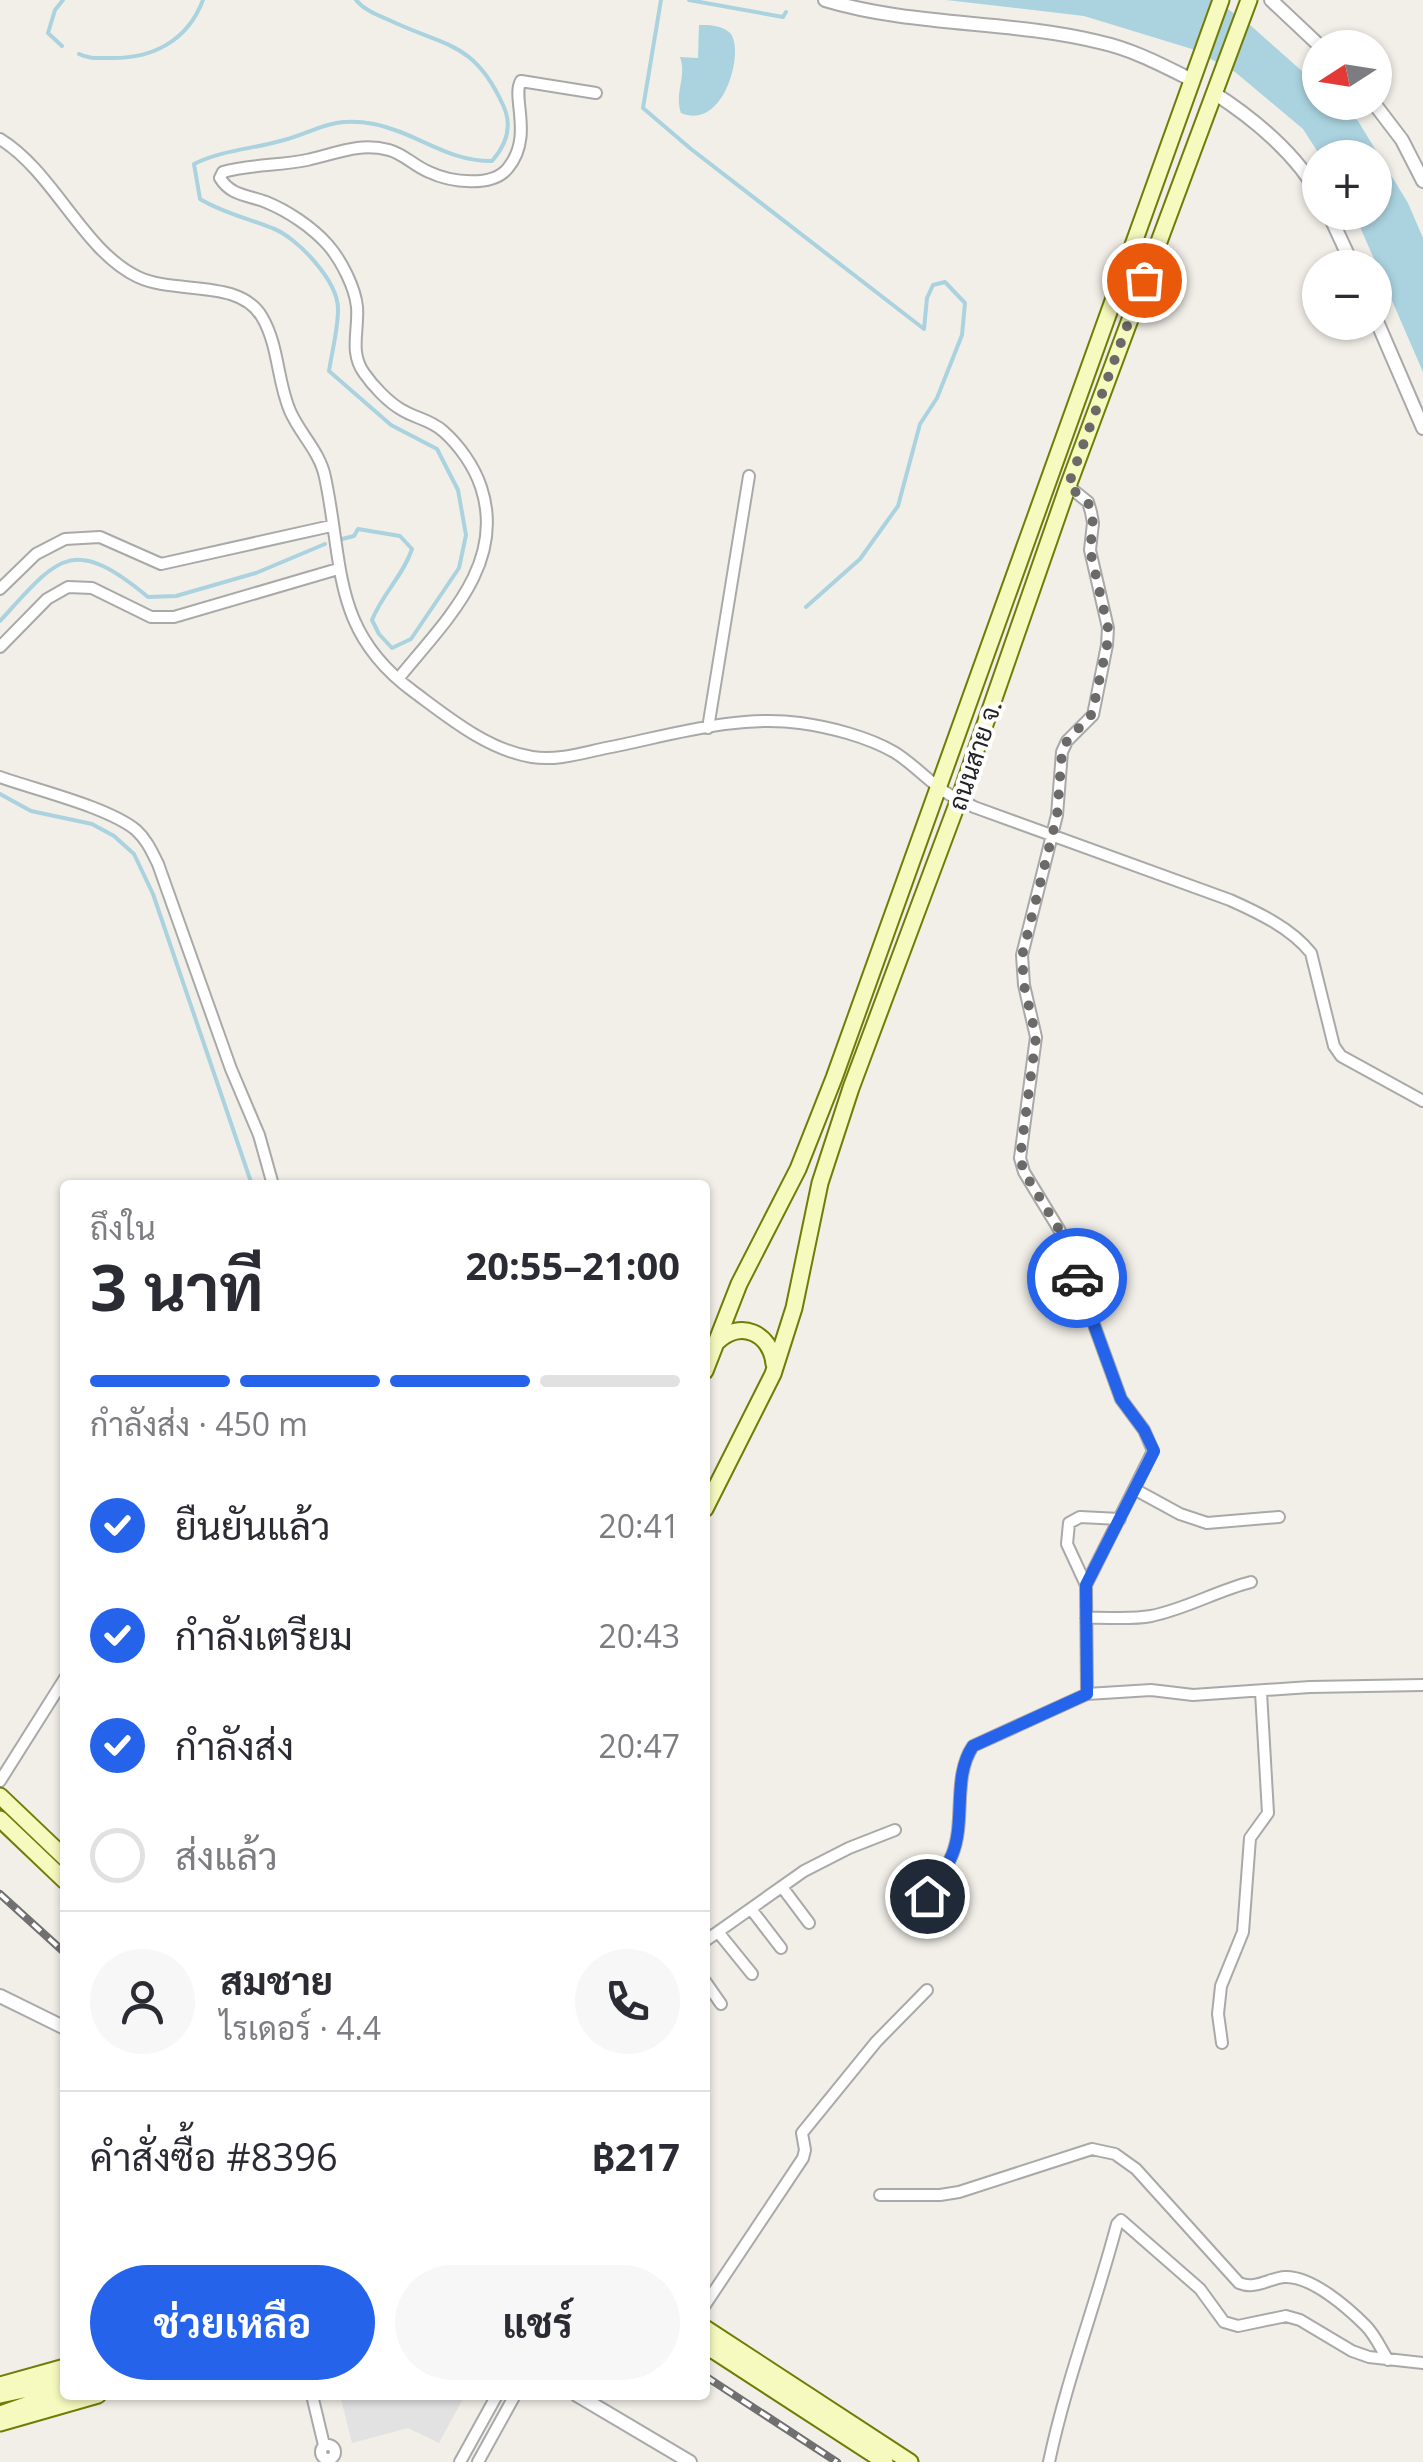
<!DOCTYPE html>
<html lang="th">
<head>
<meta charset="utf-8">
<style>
	:root { --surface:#fff; --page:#f7f7f7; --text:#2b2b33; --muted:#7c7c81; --line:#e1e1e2; --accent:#2563eb }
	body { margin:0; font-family:"Open Sans",Sarabun,sans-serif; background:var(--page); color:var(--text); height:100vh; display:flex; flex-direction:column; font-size:38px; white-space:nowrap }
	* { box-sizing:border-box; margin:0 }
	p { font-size:32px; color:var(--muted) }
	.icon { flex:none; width:55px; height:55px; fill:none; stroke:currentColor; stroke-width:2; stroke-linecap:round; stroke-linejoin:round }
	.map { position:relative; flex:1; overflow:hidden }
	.side { position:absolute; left:60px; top:1180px; width:650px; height:1220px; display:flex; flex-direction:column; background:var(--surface); border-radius:10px; box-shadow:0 2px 8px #0004 }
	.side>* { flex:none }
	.needle { width:65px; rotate:258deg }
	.controls { position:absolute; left:1302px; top:30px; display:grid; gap:20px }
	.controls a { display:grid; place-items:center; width:90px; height:90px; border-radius:50%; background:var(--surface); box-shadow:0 2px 8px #0004; font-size:50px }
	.pin { position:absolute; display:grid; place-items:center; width:85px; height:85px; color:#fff; margin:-42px; border:5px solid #fff; border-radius:50%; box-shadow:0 2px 10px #0007 }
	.courier { position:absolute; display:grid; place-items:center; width:100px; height:100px; margin:-50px; border:8px solid #2563eb; border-radius:50%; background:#fff; color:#222; box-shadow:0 2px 12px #0007 }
	.headline em { font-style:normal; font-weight:700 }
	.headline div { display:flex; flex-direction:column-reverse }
	.headline { display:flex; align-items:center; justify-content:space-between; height:170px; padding:0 30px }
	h1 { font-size:65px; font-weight:700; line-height:75px }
	.bar { display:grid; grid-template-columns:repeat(4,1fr); gap:15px 10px; align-content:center; height:120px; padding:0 30px }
	.bar i { height:12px; border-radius:8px; background:var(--line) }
	.bar .current { background:var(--accent) }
	.bar p { grid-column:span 4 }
	.line { display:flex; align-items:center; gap:25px; padding:0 30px; border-top:2px solid var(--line) }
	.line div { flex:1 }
	.round { display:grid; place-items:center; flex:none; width:105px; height:105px; border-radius:52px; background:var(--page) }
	ol { padding:0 30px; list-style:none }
	li { display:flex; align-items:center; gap:30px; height:110px }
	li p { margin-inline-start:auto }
	li .icon { padding:10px; border-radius:50%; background:var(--accent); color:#fff; stroke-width:4 }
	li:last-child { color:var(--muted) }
	li i { width:55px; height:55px; border:5px solid var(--line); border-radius:50% }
	.button { display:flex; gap:20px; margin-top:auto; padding:20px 30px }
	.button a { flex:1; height:115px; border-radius:60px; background:var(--accent); color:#fff; font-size:40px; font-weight:700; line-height:115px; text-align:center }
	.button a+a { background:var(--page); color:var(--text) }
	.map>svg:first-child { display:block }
	.parking { fill:#e2e2e2 }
	.water { fill:#aad3df }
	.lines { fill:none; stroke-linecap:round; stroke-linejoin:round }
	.stream { stroke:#aad3df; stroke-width:4 }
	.minor-casing { stroke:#a9a9a9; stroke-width:14 }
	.tertiary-casing { stroke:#a9a9a9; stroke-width:16 }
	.secondary-casing { stroke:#707d05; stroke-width:19 }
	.minor { stroke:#fff; stroke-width:10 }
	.tertiary { stroke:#fff; stroke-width:12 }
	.secondary { stroke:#f7fabf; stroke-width:15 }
	.rail-casing { stroke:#707070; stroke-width:8 }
	.rail { stroke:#fff; stroke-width:4; stroke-dasharray:11; stroke-linecap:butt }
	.done { stroke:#6b6a68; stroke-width:10; stroke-dasharray:0 18 }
	.route { stroke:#2563eb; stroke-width:12 }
	.labels { text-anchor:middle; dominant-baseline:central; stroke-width:8; stroke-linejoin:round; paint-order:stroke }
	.street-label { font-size:25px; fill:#222; stroke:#fff }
</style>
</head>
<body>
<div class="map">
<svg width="1423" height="2462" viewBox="0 0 1423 2462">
	<rect width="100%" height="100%" fill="#f2efe9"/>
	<path class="parking" d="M340,2395H465L439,2443L408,2428L352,2443Z"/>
	<path class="water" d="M946,0H1215L1249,24L1320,87V102L1337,103L1358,121L1408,203L1423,238V372L1354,213L1375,212V158L1321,157L1303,129L1235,72L1192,49L1084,16Z
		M699,25C708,25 721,25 729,32C746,45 726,132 681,113C674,93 687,77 680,57L698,58Z"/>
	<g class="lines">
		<path class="stream" d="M661,0L643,108L691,149L924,329L927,298L933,285L945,282L965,303L962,335L937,398L920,424L898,506L860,559L806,607
			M689,0L783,17L786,12
			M62,46L48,33L55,10L63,0
			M79,54C89,59 98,58 110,58C151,59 187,42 203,0
			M342,539L354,536L358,529L400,536L412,549C403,576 383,593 372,620L379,634L392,648L411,639L459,568L466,535L458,490L437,449L391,425L329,371C332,351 338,330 338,309C338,281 297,237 272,228C247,218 223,213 200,199L194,164C221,150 254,149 284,140C319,130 333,116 374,124C418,133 445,161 492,161C507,144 513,126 503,105C474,41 445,47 389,20C377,15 364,10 356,0
			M0,621C58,557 72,534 148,597L176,596L256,573L325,544
			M0,794L31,811L92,824L114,836L134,854L153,894L252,1185"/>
		<defs>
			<path id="minor" d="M0,139C54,172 83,251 138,277C176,295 239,278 262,317C279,346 277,381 290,411C300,434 320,452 325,477C344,566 331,631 414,692C449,718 488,750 532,757C557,761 582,753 606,748C668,736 737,714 800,723C830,727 868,737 894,752C911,762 925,778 941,789C951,797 963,801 974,807L1230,900C1259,913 1291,928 1311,953L1334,1046L1341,1056L1423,1101
				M1068,486L1088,502L1091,512L1093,523L1090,550L1108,628L1107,645L1093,715L1067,741L1062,752L1057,815L1022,955L1024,985L1036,1037L1020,1158L1024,1172L1060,1231L1121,1399L1144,1430L1153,1451L1086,1585L1087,1694
				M0,589L36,554L65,539L100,537L161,564L331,526
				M0,647L47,599L68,587L92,588L151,617H174L338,569
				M398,679C443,623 507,565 481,487C474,466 459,445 443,431C431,420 415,418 402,410C388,402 373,386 364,373C349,352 359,330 357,307C355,287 341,260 328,245C312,227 288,211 266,202C248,195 231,196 220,178L223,172C251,164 279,166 307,160C336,154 358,142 389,150C404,154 414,166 429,172C450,182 492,188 508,168C534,136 511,97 521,81L596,93
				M708,728L749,476
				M0,777C36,790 108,807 136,830C147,840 152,852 158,864L231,1069L259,1135L273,1185
				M1136,1490L1180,1514L1207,1523L1279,1517
				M1086,1585L1067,1544L1069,1523L1080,1517L1120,1519
				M1086,1618C1107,1617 1130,1620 1151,1616C1186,1609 1216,1591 1251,1582
				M0,1781L65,1678
				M782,1887L809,1923
				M927,1896C934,1882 947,1868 952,1855C966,1822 952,1777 973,1746L1087,1694L1151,1690L1193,1695L1310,1687L1423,1685
				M751,1909L781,1948
				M718,1932L752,1974
				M705,1941L804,1871L849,1848L895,1830
				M705,1981L721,2004
				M1222,2043L1218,2014L1221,1986L1243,1932L1250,1838L1268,1813L1261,1692
				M880,2195H940L959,2192L1092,2149L1115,2154L1136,2169L1239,2283C1256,2290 1269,2278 1285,2277C1312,2276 1348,2308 1366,2326C1375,2335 1381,2349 1388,2360
				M705,2305L803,2158L805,2150L802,2133L876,2042L927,1990
				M312,2395L324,2445
				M321 2452a7 7 0 1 1 14 0a7 7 0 1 1-14 0Z
				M460,2462L497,2395
				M478,2462L515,2395
				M1049,2462C1066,2381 1096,2304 1117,2224L1121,2220L1200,2289L1224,2322L1238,2326L1286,2316L1300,2320L1352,2351L1369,2357L1423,2363"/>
			<path id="tertiary" d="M825,0C915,27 1009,20 1099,42C1132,49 1162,65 1192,80
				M1271,0L1322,48
				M1214,93C1253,118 1298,155 1320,197
				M1373,102L1402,140L1423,181
				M1328,212L1354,268
				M1375,317L1423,428
				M0,1996L65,2028
				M577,2395L690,2462"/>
			<path id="secondary" d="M717,1342C740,1319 771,1333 774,1364
				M705,1371L739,1284L798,1169L834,1078L1221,0
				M705,1509L773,1374L794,1308L820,1183L851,1088L959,799L1068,486L1249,0
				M0,1796L65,1858
				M0,1819L65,1881
				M705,2328L910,2462
				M705,2345L885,2462
				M0,2385L65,2367
				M0,2395L65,2381
				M3,2413L65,2391
				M0,2423L98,2395"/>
		</defs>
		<use href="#minor" class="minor-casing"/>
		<use href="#tertiary" class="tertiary-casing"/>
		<use href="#secondary" class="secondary-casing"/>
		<use href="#minor" class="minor"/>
		<use href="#tertiary" class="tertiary"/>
		<use href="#secondary" class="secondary"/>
		<defs>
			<path id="rail" d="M0,1894L65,1953
				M705,2376L837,2462"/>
		</defs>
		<use href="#rail" class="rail-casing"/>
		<use href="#rail" class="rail"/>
	</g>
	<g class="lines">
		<path class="done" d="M1077,1278L1060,1231L1024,1172L1020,1158L1036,1037L1024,985L1022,956L1057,816L1062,752L1067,741L1092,714L1107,645L1108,628L1090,550L1093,524L1091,512L1088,502L1068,486L1144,280"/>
		<path class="route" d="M927,1896C934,1882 947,1868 952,1855C966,1822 952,1776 973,1746L1087,1694L1086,1585L1154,1451L1144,1430L1121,1399L1077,1278"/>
	</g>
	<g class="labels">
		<g class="street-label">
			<text transform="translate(974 755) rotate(-71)">ถนนสาย จ.</text>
		</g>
	</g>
</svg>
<div class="controls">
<a><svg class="needle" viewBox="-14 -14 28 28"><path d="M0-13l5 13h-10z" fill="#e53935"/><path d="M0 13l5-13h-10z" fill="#7c7c81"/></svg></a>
<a>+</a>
<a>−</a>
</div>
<div class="pin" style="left:1144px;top:280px;background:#ea580c"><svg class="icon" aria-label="bag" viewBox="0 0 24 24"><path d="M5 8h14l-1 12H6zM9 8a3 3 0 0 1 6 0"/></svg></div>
<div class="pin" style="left:927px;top:1896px;background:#1f2937"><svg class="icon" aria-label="home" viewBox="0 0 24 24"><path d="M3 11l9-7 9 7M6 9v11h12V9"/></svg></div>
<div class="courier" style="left:1077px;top:1278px"><svg class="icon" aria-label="car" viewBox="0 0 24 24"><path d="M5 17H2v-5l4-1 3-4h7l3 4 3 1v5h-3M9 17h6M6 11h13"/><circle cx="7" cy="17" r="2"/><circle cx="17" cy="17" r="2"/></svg></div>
<section class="side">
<div class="headline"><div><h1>3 นาที</h1><p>ถึงใน</p></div><em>20:55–21:00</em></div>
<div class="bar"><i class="current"></i><i class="current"></i><i class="current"></i><i></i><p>กำลังส่ง · 450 m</p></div>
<ol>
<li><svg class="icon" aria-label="check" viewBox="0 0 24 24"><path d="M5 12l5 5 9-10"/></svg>ยืนยันแล้ว<p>20:41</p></li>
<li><svg class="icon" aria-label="check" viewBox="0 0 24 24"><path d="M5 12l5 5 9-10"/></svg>กำลังเตรียม<p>20:43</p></li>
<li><svg class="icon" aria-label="check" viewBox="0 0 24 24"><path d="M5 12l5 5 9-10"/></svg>กำลังส่ง<p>20:47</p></li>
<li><i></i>ส่งแล้ว</li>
</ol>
<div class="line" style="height:180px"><a class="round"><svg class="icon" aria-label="person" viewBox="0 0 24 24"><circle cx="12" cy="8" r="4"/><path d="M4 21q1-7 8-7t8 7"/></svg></a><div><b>สมชาย</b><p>ไรเดอร์ · 4.4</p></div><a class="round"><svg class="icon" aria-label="phone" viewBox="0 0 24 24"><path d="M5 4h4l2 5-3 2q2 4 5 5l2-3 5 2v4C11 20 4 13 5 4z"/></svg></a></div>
<div class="line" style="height:130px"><div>คำสั่งซื้อ #8396</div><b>฿217</b></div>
<div class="button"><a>ช่วยเหลือ</a><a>แชร์</a></div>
</section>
</div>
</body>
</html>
